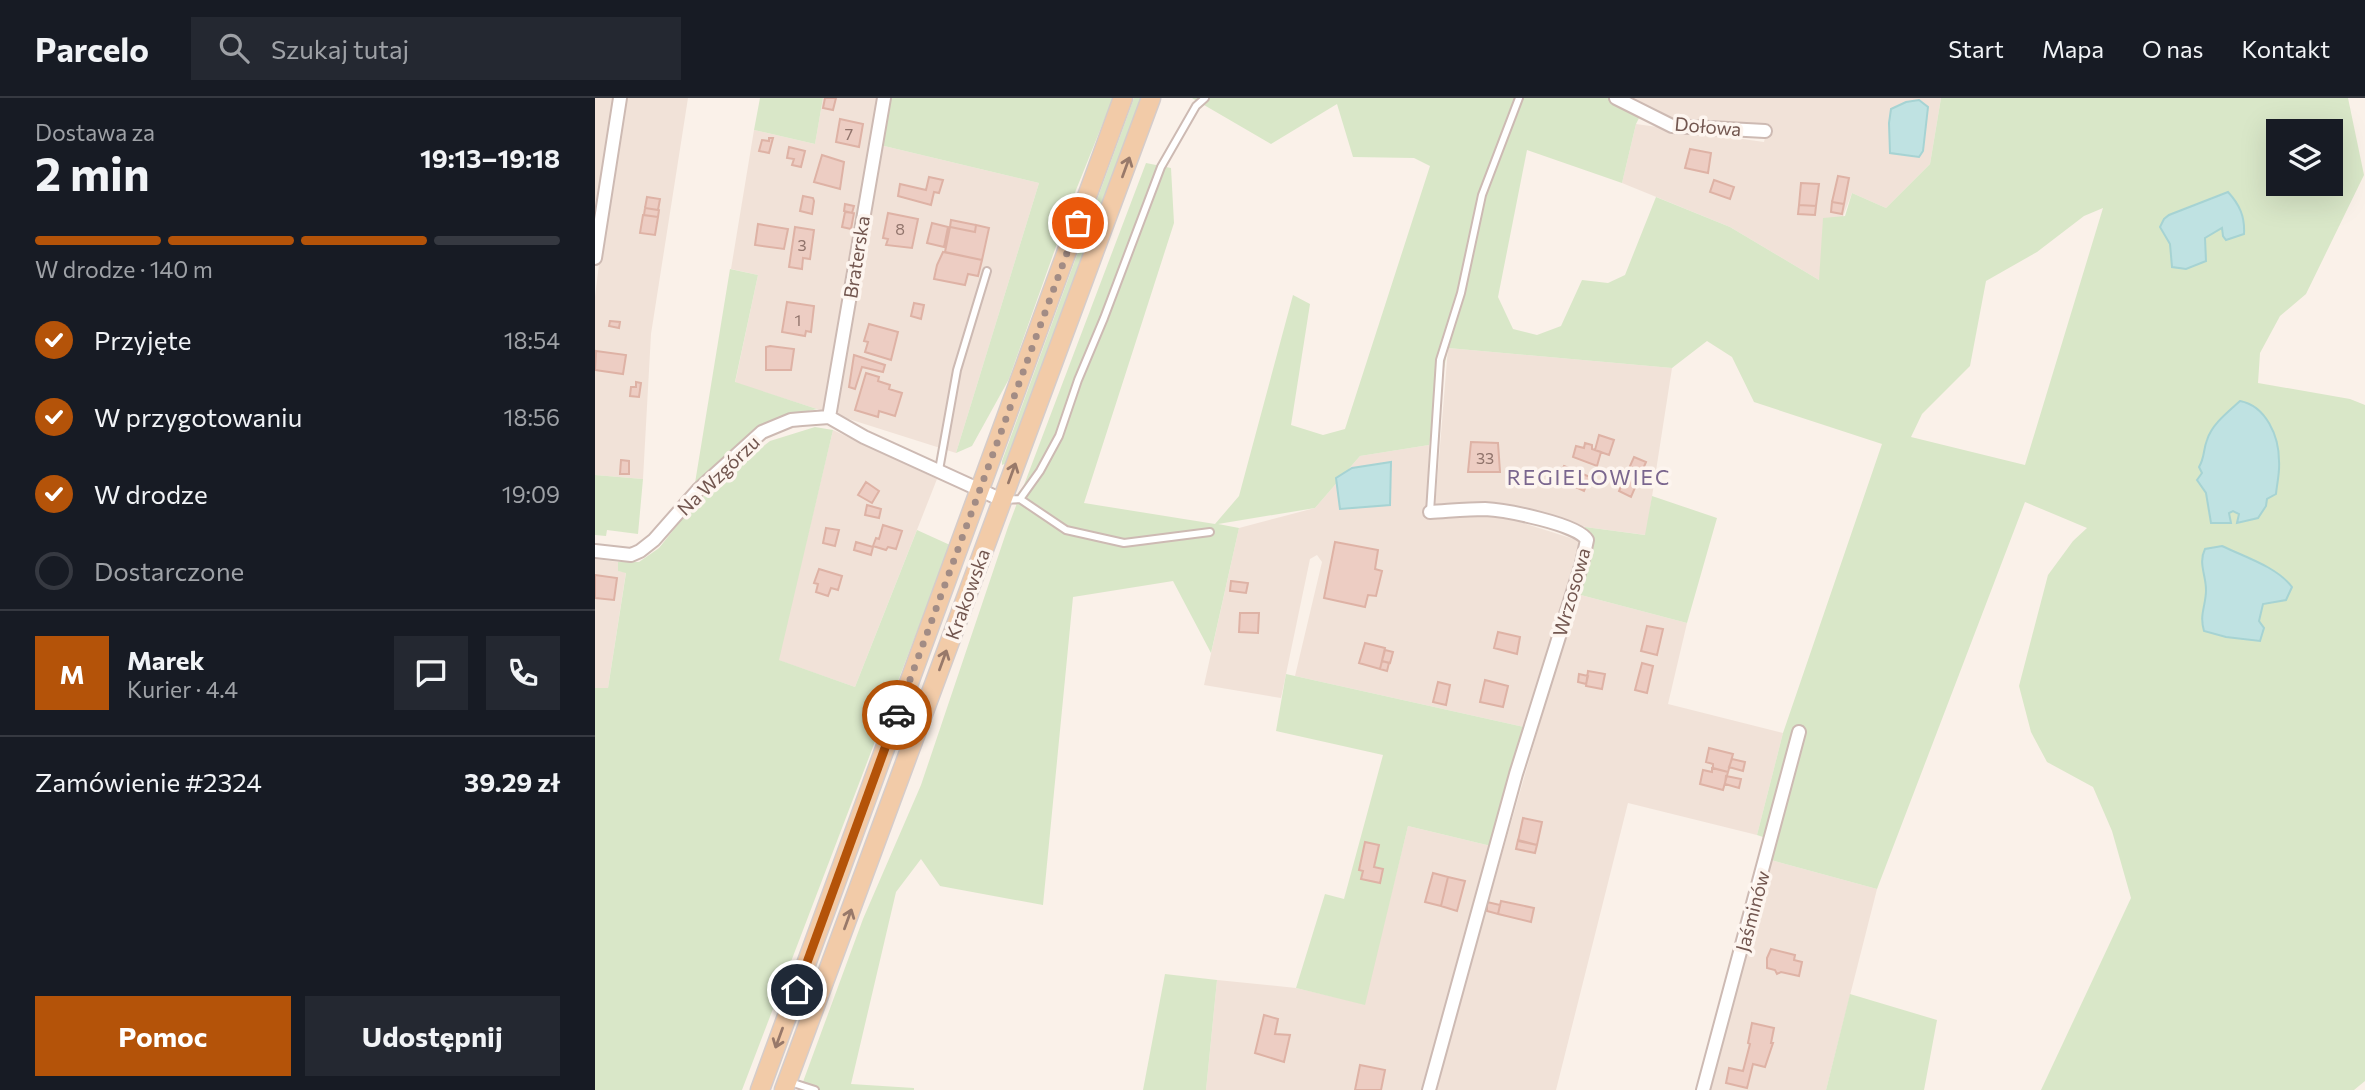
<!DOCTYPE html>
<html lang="pl">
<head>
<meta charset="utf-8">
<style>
	:root { --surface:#171b24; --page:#242831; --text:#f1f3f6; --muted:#9ea1a6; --line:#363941; --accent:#b45309 }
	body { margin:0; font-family:Commissioner,sans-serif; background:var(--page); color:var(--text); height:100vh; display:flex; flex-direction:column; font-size:26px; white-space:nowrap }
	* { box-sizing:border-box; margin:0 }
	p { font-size:23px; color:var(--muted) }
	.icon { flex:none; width:38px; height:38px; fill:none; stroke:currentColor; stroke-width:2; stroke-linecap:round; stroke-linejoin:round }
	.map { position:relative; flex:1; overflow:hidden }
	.side { display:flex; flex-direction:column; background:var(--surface); width:595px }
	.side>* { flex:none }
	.tools { position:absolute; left:1671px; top:21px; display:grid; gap:14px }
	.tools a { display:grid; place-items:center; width:77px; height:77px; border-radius:0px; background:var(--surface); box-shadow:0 7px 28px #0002; font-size:35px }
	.pin { position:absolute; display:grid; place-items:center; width:60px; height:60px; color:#fff; margin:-30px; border:4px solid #fff; border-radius:50%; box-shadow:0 2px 7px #0007 }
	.courier { position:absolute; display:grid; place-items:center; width:70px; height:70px; margin:-35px; border:5px solid #b45309; border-radius:50%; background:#fff; color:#222; box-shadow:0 2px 9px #0007 }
	.summary em { font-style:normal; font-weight:700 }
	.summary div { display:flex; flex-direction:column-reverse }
	.summary { display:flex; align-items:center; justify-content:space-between; height:119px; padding:0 35px }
	h1 { font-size:46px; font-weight:700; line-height:52px }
	.bar { display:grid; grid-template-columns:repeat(4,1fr); gap:10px 7px; align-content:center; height:84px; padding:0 35px }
	.bar i { height:9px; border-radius:5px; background:var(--line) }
	.bar .active { background:var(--accent) }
	.bar p { grid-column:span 4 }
	.line { display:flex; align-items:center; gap:18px; padding:0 35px; border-top:2px solid var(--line) }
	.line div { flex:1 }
	.round { display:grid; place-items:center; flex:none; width:74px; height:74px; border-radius:0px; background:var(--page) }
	ol { padding:0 35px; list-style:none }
	li { display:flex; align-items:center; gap:21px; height:77px }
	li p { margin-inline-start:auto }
	li .icon { padding:7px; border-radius:50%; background:var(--accent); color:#fff; stroke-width:4 }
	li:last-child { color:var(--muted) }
	li i { width:38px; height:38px; border:4px solid var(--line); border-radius:50% }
	.action { display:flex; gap:14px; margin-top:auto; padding:14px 35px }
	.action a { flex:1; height:80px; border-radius:0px; background:var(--accent); color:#fff; font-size:28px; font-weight:700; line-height:80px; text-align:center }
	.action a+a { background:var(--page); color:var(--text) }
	header { display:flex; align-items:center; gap:42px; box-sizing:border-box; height:98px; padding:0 35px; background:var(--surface); border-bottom:2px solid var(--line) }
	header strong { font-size:33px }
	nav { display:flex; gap:38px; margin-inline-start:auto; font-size:24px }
	.search { width:490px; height:63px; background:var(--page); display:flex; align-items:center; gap:18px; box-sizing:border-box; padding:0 24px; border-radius:0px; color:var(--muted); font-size:26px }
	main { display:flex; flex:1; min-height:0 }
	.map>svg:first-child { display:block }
	.residential { fill:#f1e2d8 }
	.green { fill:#d9e7c8; fill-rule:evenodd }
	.water { fill:#bfe2e2; stroke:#a6d3d3; stroke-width:2 }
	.building { fill:#edcdc3; stroke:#deb2a5; stroke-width:2 }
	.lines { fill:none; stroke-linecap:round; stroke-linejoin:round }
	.service-casing { stroke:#cdbab3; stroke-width:10 }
	.minor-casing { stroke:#cdbab3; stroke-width:16 }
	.primary-casing { stroke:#d5ccca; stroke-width:21 }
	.service { stroke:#fff; stroke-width:6 }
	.minor { stroke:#fff; stroke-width:12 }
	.primary { stroke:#f2cba8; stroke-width:18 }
	.oneway { stroke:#98796a }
	.done { stroke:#a28c85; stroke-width:7; stroke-dasharray:0 12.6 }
	.route { stroke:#b45309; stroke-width:9 }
	.labels { text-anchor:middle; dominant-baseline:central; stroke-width:7; stroke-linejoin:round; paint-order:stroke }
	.number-label { font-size:16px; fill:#91746c }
	.street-label { font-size:19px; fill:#72564f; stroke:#fdf5ef }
	.neighbourhood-label { font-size:21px; letter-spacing:2px; fill:#7a668e; stroke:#fdf5ef }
</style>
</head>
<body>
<header>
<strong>Parcelo</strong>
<div class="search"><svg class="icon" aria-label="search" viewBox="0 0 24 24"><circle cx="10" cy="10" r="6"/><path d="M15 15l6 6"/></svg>Szukaj tutaj</div>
<nav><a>Start</a><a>Mapa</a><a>O nas</a><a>Kontakt</a></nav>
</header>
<main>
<section class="side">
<div class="summary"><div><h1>2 min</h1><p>Dostawa za</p></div><em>19:13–19:18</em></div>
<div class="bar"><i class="active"></i><i class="active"></i><i class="active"></i><i></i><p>W drodze · 140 m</p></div>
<ol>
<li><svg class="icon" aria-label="check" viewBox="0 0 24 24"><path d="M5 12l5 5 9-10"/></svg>Przyjęte<p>18:54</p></li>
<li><svg class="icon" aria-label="check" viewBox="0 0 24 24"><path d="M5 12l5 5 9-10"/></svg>W przygotowaniu<p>18:56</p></li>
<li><svg class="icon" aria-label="check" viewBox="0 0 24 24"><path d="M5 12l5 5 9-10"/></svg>W drodze<p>19:09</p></li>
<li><i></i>Dostarczone</li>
</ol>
<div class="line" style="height:126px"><b class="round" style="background:var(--accent);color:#fff">M</b><div><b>Marek</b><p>Kurier · 4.4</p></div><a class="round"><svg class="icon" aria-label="chat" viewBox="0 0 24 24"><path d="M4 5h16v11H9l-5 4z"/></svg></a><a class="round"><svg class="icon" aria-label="phone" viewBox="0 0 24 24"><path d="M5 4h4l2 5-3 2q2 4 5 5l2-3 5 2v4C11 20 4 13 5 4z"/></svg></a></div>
<div class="line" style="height:91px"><div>Zamówienie #2324</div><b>39.29 zł</b></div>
<div class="action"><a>Pomoc</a><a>Udostępnij</a></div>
</section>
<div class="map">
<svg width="1770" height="992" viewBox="0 0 1770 992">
	<rect width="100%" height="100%" fill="#faf1e9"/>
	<path class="residential" d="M0,0H20L0,123Z
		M30,0H93L56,236L48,381L0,377V199L9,125Z
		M228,0H294L285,47L444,85L361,355L140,285L163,177L136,171L159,32L220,46Z
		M1035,0H1346L1335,66L1291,110L1257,95L1224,182L1135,129L1027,85L1041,26L1169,44L1173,27L1166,25L1093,26L1073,21Z
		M853,250L1077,270L1051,437L990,429L904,405L840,409Z
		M238,332L342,381L260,589L183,562Z
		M834,347L832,421L897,415L985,443L929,629L700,578L727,464L722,457L715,461L686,600L609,587L644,430L720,410L765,358Z
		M0,461L23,464V473L31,474L13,590H0Z
		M982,496L1092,525L1073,606L1188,635L1162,737L1033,705L961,992H839Z
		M813,728L896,748L828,992H611L622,882L701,890L769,906Z
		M1176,762L1282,791L1231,992H1114Z"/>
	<path class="green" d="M165,0H228L220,46L159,32Z
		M294,0H518L481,92L414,281L377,348L361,355L444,85L285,47Z
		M539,0H548L412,365L407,367V363Z
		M597,0H1035L1050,8L1041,26L1027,85L932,52L903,199L918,231L942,237L966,228L987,182L1013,185L1030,177L1061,99L1135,129L1224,182L1228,120L1250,118L1257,95L1291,110L1335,66L1346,0H1753L1769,77L1711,196L1685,218L1665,255L1663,285L1755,301L1770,307V983L1759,992H1446L1536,800L1517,733L1498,689L1452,664L1436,634L1424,588L1453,477L1478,443L1492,430L1430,404L1282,791L1176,762L1168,739L1162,737L1188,635L1287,346L1159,304L1137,259L1112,243L1077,270L853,250L834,347L765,358L720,410L623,426L644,430L616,555L578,483L478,499L448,807L345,788L326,761L301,794L256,986L319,990V992H205L268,821L326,687L413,429L551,65L576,70L579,125L489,405L620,426L644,398L698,197L715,206L696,327L728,337L750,331L835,68L819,60L758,59L742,6L676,46ZM1684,33H1736V86H1684ZM1508,110L1430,367L1316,339L1327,316L1375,268L1391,183L1442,154L1489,118Z
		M135,171L163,177L140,284L222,311L180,321L100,385Z
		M220,329L238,332L184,562L260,589L322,432L355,447L147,992H0V590H13L31,475L23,473V464H44L64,450L107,396L175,343Z
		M0,377L48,381L43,436L12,432L11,438L0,437Z
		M1057,398L1122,420L1092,525L982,496L990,429L1050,437Z
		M691,576L929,629L896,748L813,728L770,907L701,890L730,796L749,801L788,657L681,633Z
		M570,876L622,882L611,992H548Z
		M1255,896L1342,922L1329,992H1231Z"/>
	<path class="water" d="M1324,2L1333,9L1328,53L1324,59L1295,55L1294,25L1296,11L1311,4Z
		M1633,94C1645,107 1650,119 1649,136L1631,142L1628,138L1627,130L1610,140L1611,163L1591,171L1577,169L1575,146L1565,129L1569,121L1574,117Z
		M1645,303C1671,308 1684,338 1684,363C1685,374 1682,385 1681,396L1672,401L1671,408L1663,420L1642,425L1644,416L1638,413L1634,415L1636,425H1616L1611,395L1602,382L1607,375L1604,369C1610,359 1608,352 1612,342C1617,326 1633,314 1645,303Z
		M796,364L795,407L745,411L741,380L757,370Z
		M1627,448C1650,459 1682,469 1697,489L1691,502L1668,506L1664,523L1669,530L1665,543L1631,539L1609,533C1604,516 1611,508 1611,492C1611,477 1603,465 1610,451Z"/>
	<path class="building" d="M230,0H241L238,12L228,10Z
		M245,21L268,26L264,49L241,44Z
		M174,40H178L174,55L164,53L167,42L174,43Z
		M194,49L210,53L206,69L197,67L199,61L192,60Z
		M1095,51L1116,55L1113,75L1090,70Z
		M227,57L249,64L245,91L219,84Z
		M1243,78L1254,80L1249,106L1237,104Z
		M334,79L348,82L344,95L339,94L336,107L303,98L305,86L331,92Z
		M1119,82L1139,89L1135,101L1115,94Z
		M1206,85L1224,86L1221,108L1204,107Z
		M208,98L218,100L219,103L217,116L205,113Z
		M52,99L65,101L63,112L50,110Z
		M1237,104L1249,106L1247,116L1236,114Z
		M250,106L259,108L257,115L249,113Z
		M1204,107L1221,108L1220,117L1203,116Z
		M50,110L64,112L63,119L49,117Z
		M250,114L259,115L256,131L247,129Z
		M293,115L323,121L317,150L291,147L293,141L288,140Z
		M48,117L63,119L60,137L45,135Z
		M356,122L381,127L380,134L355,129Z
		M337,125L353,129L349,149L332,145Z
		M163,126L193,131L189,151L160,147Z
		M381,127L394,130L387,162L350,154L355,129L380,134Z
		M200,129L219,132L215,161L208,160L207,171L194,169Z
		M348,154L387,162L383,178L373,176L370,187L339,181L342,167Z
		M192,204L219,208L216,234L211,233L210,238L187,234Z
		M319,205L329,207L326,221L316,218Z
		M15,223L25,224L24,230L14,228Z
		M274,226L303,234L296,262L270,254L273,244L269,243Z
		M175,248L199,251L196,272H171V249Z
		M1,253L31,257L28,276L0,272Z
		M259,257L290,267L288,274L267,269L260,291L254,289Z
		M271,275L284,279L283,283L295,287L294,291L307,295L300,318L284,313L283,319L260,312Z
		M41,284L46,285L44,299L35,298L36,289H41Z
		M1004,337L1019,342L1014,357L1000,352Z
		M876,344L903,345L905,374H873Z
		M990,345L997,347V351L1006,354L1002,368L978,359L981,348L989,350Z
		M1039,359L1051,364L1036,399L1024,393Z
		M26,362L34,363V376H25Z
		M969,368L995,379L989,393L963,381Z
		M271,384L284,393L277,405L263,397Z
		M272,407L286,411L284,420L270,417Z
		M288,427L307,433L301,451L293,449L291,452L278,448L281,440L284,441Z
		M231,430L244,432L240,448L228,445Z
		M261,444L278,449L276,457L259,452Z
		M740,444L783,452L780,471L787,473L781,498L773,497L770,509L729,500Z
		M224,471L247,478L243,492L236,490L233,498L221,494L223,486L219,485Z
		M0,477L22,480L19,502L0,500Z
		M636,483L653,485L651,495L635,493Z
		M645,515H664L663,535L644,534Z
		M1052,528L1068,531L1062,557L1046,553Z
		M903,534L925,539L922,556L899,550Z
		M770,545L790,550L785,571L764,565Z
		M790,552L798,554L795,565L787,563Z
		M787,563L794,565L792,573L785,571Z
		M1047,565L1058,568L1052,595L1040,592Z
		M993,573L1010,576L1007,591L991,588Z
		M984,576L993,578L991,586L983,584Z
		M890,582L913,588L908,609L885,604Z
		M843,584L855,587L851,607L838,604Z
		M1114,650L1138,656L1133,674L1118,670V666L1111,664Z
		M1137,661L1150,664L1148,673L1134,669Z
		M1117,670L1133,674L1128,692L1105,686L1108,672L1117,674Z
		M1131,678L1146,681L1144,690L1130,686Z
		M928,720L947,724L942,747L923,743Z
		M923,742L942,747L940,755L921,751Z
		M770,744L784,747L779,769L788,771L785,785L766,781L768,773L764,772Z
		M838,775L853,779L846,808L830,804Z
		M853,779L870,783L862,813L846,808Z
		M906,803L939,810L936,824L903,816Z
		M892,804L905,807L903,816L892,813Z
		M1176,851L1200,857L1199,862L1207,864L1204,878L1186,874L1182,876L1180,872L1172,870V860Z
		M669,917L683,921L680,936L695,937L689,964L660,955Z
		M1157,925L1179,930L1176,945H1178L1170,969L1158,966L1152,990L1131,985L1134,970L1148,973L1155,946L1153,945Z
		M765,967L790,972L786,992H760Z"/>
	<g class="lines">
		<defs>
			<path id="service" d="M344,372L362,272L392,173
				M425,401L445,373L464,338L483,282L509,220L566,69L601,8L610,0
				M409,402L425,401L471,432L529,445L615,434
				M835,414L845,262L866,195L887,97L924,0
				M195,984L220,992"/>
			<path id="minor" d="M1021,0L1077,28L1170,33
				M0,160L25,0
				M234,319L289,0
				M0,453L36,457L45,453L59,442L103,392L167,334L196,322L207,321L234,319L269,339L407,402
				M834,992L921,676L987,465L992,442C983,426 910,412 890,411C872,411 853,413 835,414
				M1108,992L1204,634"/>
			<path id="primary" d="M165,992L528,0
				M189,992L556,0"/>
		</defs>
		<use href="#service" class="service-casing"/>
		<use href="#minor" class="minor-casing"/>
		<use href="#primary" class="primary-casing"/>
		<use href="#service" class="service"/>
		<use href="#minor" class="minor"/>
		<use href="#primary" class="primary"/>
	</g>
	<defs><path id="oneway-shaft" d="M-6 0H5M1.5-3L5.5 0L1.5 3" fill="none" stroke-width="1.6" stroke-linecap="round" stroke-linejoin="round" transform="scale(1.75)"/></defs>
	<g class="oneway">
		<use href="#oneway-shaft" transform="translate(531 69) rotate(-70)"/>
		<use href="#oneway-shaft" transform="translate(417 375) rotate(-70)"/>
		<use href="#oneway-shaft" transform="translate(348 562) rotate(-70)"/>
		<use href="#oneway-shaft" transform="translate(253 821) rotate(-70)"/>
		<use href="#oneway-shaft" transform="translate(184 940) rotate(110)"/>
	</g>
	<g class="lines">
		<path class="done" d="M302,617L483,125"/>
		<path class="route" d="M202,892L302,617"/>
	</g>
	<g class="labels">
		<g class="number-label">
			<text x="254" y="35">7</text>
			<text x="305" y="130">8</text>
			<text x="207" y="146">3</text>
			<text x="203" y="221">1</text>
			<text x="890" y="359">33</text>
		</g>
		<g class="street-label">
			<text transform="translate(1113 28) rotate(5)">Dołowa</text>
			<text transform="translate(261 159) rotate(-81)">Braterska</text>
			<text transform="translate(123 377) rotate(-44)">Na Wzgórzu</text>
			<text transform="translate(976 494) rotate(-74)">Wrzosowa</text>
			<text transform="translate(372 496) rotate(-70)">Krakowska</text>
			<text transform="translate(1157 813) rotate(-75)">Jaśminów</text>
		</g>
		<g class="neighbourhood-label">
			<text x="994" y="378">REGIELOWIEC</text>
		</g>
	</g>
</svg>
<div class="tools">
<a><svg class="icon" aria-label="layers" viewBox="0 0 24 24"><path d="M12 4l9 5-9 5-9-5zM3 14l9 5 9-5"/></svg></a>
</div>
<div class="pin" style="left:483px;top:125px;background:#ea580c"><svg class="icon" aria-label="bag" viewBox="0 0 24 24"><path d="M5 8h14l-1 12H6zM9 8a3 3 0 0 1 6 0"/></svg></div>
<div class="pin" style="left:202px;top:892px;background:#1f2937"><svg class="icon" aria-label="home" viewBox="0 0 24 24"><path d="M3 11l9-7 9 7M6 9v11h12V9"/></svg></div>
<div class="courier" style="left:302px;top:617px"><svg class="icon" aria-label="car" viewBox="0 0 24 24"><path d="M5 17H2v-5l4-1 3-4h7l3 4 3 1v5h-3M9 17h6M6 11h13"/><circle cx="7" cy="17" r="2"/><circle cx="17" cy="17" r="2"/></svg></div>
</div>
</main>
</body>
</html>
